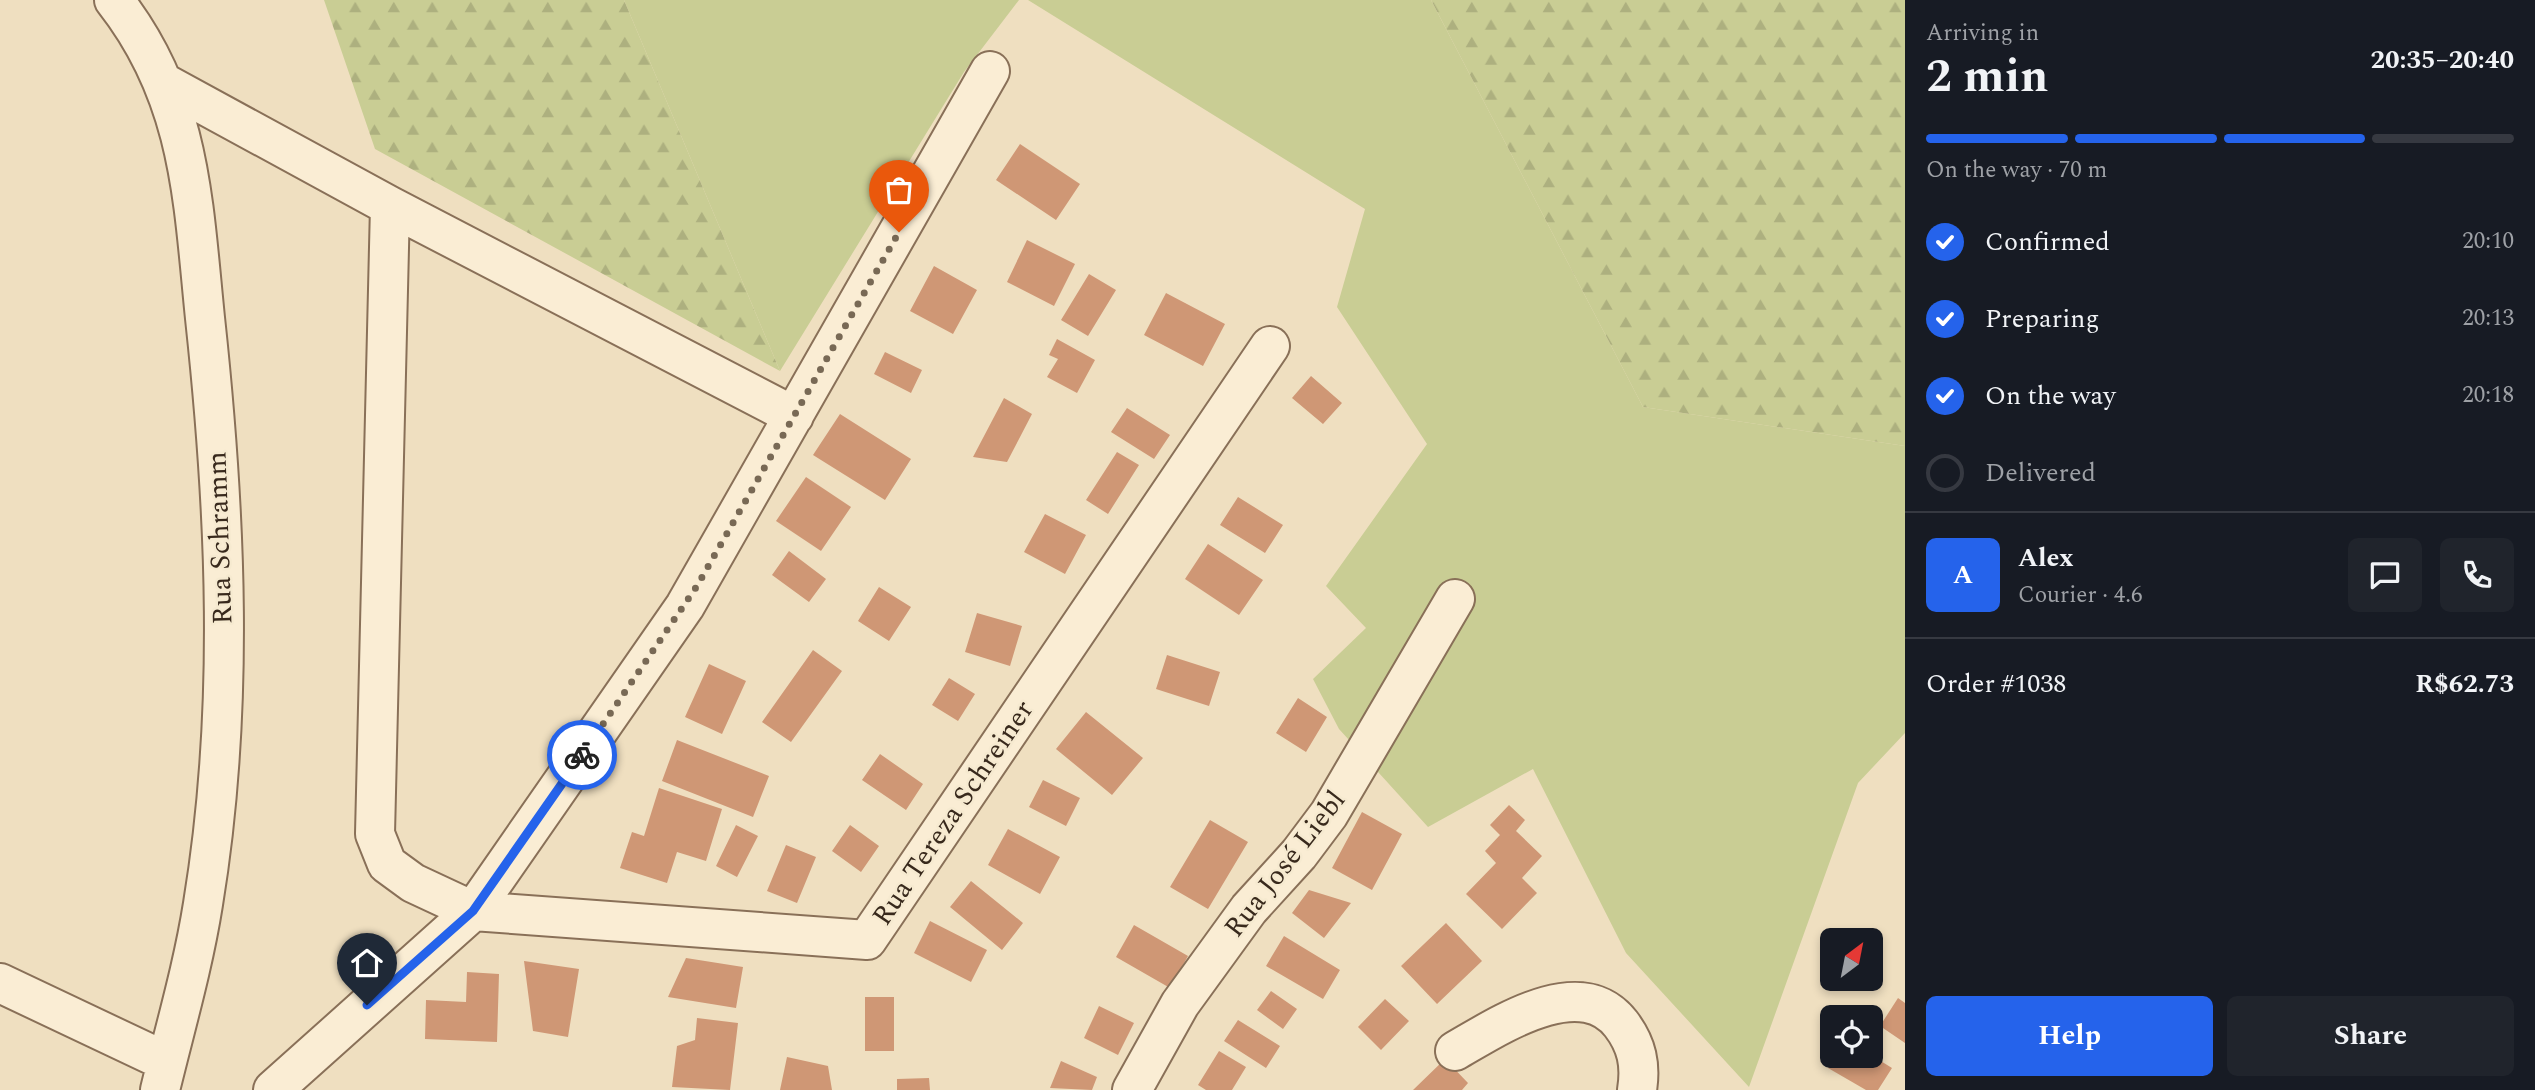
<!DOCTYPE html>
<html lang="en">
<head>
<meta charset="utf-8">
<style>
	:root { --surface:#171b24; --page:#20242c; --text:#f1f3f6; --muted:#9ea1a6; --line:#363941; --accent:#2563eb }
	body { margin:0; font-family:Spectral,serif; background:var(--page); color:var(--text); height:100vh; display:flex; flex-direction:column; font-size:26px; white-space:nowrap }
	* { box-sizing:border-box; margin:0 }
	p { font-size:23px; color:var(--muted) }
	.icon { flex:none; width:38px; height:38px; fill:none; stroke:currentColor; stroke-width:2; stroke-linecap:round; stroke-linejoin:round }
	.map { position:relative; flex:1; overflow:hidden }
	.side { display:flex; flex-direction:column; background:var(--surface); width:630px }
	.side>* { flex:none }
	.needle { width:46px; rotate:32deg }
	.tools { position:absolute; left:1820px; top:928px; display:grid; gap:14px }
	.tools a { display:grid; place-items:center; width:63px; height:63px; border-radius:10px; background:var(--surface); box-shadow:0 4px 10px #0003; font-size:35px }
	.pin { position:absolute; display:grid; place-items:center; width:60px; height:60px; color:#fff; margin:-72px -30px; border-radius:50% 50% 50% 0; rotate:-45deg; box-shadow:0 0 7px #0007 }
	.pin .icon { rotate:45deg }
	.courier { position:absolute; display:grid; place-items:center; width:70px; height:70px; margin:-35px; border:5px solid #2563eb; border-radius:50%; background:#fff; color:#222; box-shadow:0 2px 9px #0007 }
	.overview em { font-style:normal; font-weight:700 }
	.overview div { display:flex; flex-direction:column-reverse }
	.overview { display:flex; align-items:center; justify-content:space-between; height:119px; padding:0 21px }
	h1 { font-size:46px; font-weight:700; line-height:52px }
	.bar { display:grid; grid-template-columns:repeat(4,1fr); gap:10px 7px; align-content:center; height:84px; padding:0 21px }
	.bar i { height:9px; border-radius:5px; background:var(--line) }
	.bar .selected { background:var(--accent) }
	.bar p { grid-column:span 4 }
	.line { display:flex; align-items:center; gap:18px; padding:0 21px; border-top:2px solid var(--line) }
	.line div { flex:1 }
	.round { display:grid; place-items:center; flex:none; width:74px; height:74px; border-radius:10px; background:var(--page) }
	ol { padding:0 21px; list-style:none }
	li { display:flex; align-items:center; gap:21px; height:77px }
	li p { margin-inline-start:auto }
	li .icon { padding:7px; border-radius:50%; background:var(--accent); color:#fff; stroke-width:4 }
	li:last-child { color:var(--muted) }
	li i { width:38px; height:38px; border:4px solid var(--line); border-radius:50% }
	.primary-button { display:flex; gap:14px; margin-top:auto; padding:14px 21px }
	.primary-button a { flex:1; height:80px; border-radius:10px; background:var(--accent); color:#fff; font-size:28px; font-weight:700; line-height:80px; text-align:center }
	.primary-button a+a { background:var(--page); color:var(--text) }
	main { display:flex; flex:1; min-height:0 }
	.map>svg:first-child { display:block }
	.green { fill:#c9cd94 }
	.forest { fill:url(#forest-firs) }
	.building { fill:#cf9775 }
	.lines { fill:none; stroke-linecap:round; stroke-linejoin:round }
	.minor-casing { stroke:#897058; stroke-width:42 }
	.minor { stroke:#faedd4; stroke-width:38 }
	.done { stroke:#786955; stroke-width:7; stroke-dasharray:0 12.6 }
	.route { stroke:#2563eb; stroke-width:9 }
	.labels { text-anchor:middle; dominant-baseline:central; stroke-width:5; stroke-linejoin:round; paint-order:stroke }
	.street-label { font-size:28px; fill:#38291c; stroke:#f6ead0 }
</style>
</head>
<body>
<main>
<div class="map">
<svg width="1905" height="1090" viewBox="0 0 1905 1090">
	<defs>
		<pattern id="forest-firs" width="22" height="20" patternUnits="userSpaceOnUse" patternTransform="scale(1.75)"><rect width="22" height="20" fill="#c9cd94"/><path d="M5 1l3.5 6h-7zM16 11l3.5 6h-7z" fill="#adb07f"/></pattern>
	</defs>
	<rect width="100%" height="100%" fill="#efdfc0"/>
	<path class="green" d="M624,0H1019L964,72L780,371Z
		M1028,0H1431L1643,407L1905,446V733L1858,783L1749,1087L1626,953L1533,769L1428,827L1339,729L1313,679L1366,628L1326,586L1427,444L1337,307L1365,209Z"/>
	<path class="forest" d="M324,0H624L780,371L375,149Z
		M1431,0H1905V446L1643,407Z"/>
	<path class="building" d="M1020,144L1080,184L1056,220L996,180Z
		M1027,240L1075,264L1054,306L1007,282Z
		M934,266L977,290L953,334L910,311Z
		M1089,274L1116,290L1088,336L1061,320Z
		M1166,293L1225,324L1203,366L1144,335Z
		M1057,339L1095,360L1077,393L1047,377L1058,359L1049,355Z
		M885,352L922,370L911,393L874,374Z
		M1311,376L1342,403L1323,424L1292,398Z
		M1004,398L1032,414L1007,462L973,457Z
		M1127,408L1170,435L1154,459L1111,432Z
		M840,414L911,459L885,500L813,455Z
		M1117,452L1139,465L1108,514L1086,500Z
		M806,477L851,507L821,551L776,521Z
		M1238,497L1283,525L1265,553L1220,525Z
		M1045,514L1086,535L1065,574L1024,552Z
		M1208,544L1263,580L1239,615L1185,579Z
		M789,551L826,579L809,602L772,575Z
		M879,587L911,607L889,641L858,621Z
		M977,613L1022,626L1010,666L965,652Z
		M813,650L842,671L791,742L762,722Z
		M1167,655L1220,672L1209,706L1156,689Z
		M709,664L746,681L722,734L685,717Z
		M949,678L975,694L958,721L932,705Z
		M1298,698L1327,717L1306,752L1276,733Z
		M1086,712L1143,758L1112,795L1056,749Z
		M677,740L769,776L753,817L662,781Z
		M880,754L923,784L906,810L862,780Z
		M1043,780L1080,798L1066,826L1029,807Z
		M659,788L722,809L706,861L677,852L667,883L620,868L632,832L644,836Z
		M1509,805L1525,820L1516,831L1542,856L1522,878L1537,893L1502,929L1466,894L1496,863L1485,851L1500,835L1490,825Z
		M1362,812L1402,834L1372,890L1332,868Z
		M1210,820L1248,842L1208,909L1170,887Z
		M736,825L758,836L737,877L716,866Z
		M850,825L879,846L861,872L832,851Z
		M1008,829L1060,857L1040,894L988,865Z
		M786,845L816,857L797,903L767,891Z
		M971,881L1023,923L1002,950L950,907Z
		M1309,890L1351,903L1324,938L1292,913Z
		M930,921L987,950L971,982L914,953Z
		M1446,923L1482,961L1437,1004L1401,966Z
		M1134,925L1188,956L1170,988L1116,957Z
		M1284,936L1340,970L1323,999L1266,966Z
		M686,958L743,967L736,1008L668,997Z
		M524,961L579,969L568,1037L533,1031Z
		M467,972L499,974L497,1042L425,1039L426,1000L466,1002Z
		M1271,991L1297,1009L1283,1029L1257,1010Z
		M865,997H894V1051H865Z
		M1898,998L1905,1003V1043L1880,1026Z
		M1385,999L1409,1021L1381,1050L1358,1027Z
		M1099,1006L1134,1023L1118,1055L1084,1038Z
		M697,1018L738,1023L730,1090L672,1087L677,1046L695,1040Z
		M1238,1020L1280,1046L1266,1068L1224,1041Z
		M1219,1051L1246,1067L1232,1090H1206L1198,1085Z
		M1836,1055H1871L1892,1068L1878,1090H1866L1828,1068Z
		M787,1057L828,1066L832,1090H780Z
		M1445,1059L1468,1083L1462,1090H1413Z
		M1061,1061L1097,1077L1092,1090L1050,1088Z
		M929,1078L930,1090H897V1079Z"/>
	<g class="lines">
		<defs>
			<path id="minor" d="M114,0C191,98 193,200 205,318C226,512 235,710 203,904C193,967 175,1028 160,1090
				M166,84L390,206L794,416
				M390,206L375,834L387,864L413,883L473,911L685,606L990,71
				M0,983L167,1062
				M1455,1051C1497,1027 1580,971 1621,1024C1637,1045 1641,1065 1637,1090
				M273,1090L473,911L867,940L1270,346
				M1132,1090L1180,1004L1249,909L1299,854L1329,814L1455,599"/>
		</defs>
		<use href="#minor" class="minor-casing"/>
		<use href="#minor" class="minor"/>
	</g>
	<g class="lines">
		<path class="done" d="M582,755L697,586L899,232"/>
		<path class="route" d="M367,1005L473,911L582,755"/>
	</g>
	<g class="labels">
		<g class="street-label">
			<text transform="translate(220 538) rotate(-92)">Rua Schramm</text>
			<text transform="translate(953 813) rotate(-56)">Rua Tereza Schreiner</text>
			<text transform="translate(1285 864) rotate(-52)">Rua José Liebl</text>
		</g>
	</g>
</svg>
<div class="tools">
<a><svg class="needle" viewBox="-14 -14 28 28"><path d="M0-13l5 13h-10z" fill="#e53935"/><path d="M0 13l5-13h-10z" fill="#9ea1a6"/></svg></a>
<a><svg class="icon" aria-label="locate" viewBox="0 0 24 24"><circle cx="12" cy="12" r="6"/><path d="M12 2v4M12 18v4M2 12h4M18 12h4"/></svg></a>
</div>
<div class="pin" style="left:899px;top:232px;background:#ea580c"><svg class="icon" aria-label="bag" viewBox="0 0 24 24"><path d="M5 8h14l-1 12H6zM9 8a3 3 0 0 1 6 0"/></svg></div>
<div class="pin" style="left:367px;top:1005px;background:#1f2937"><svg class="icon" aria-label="home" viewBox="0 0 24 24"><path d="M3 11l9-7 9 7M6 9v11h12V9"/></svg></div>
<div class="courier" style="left:582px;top:755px"><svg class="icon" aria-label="bike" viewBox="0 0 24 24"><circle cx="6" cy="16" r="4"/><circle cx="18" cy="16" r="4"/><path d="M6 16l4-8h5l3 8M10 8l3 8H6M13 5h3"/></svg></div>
</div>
<section class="side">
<div class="overview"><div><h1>2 min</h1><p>Arriving in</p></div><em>20:35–20:40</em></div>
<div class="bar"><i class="selected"></i><i class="selected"></i><i class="selected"></i><i></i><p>On the way · 70 m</p></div>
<ol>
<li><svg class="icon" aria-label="check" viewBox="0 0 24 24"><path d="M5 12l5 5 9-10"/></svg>Confirmed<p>20:10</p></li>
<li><svg class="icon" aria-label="check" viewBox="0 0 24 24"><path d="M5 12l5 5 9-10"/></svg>Preparing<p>20:13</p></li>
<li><svg class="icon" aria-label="check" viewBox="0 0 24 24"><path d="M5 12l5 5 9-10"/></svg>On the way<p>20:18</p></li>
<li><i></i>Delivered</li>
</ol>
<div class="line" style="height:126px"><b class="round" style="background:var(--accent);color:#fff">A</b><div><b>Alex</b><p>Courier · 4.6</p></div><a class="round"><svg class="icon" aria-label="chat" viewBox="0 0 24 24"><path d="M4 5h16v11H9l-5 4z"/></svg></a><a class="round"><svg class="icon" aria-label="phone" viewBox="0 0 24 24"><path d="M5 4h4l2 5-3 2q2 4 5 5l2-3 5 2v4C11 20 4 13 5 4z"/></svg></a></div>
<div class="line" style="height:91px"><div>Order #1038</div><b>R$62.73</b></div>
<div class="primary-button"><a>Help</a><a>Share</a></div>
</section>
</main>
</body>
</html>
